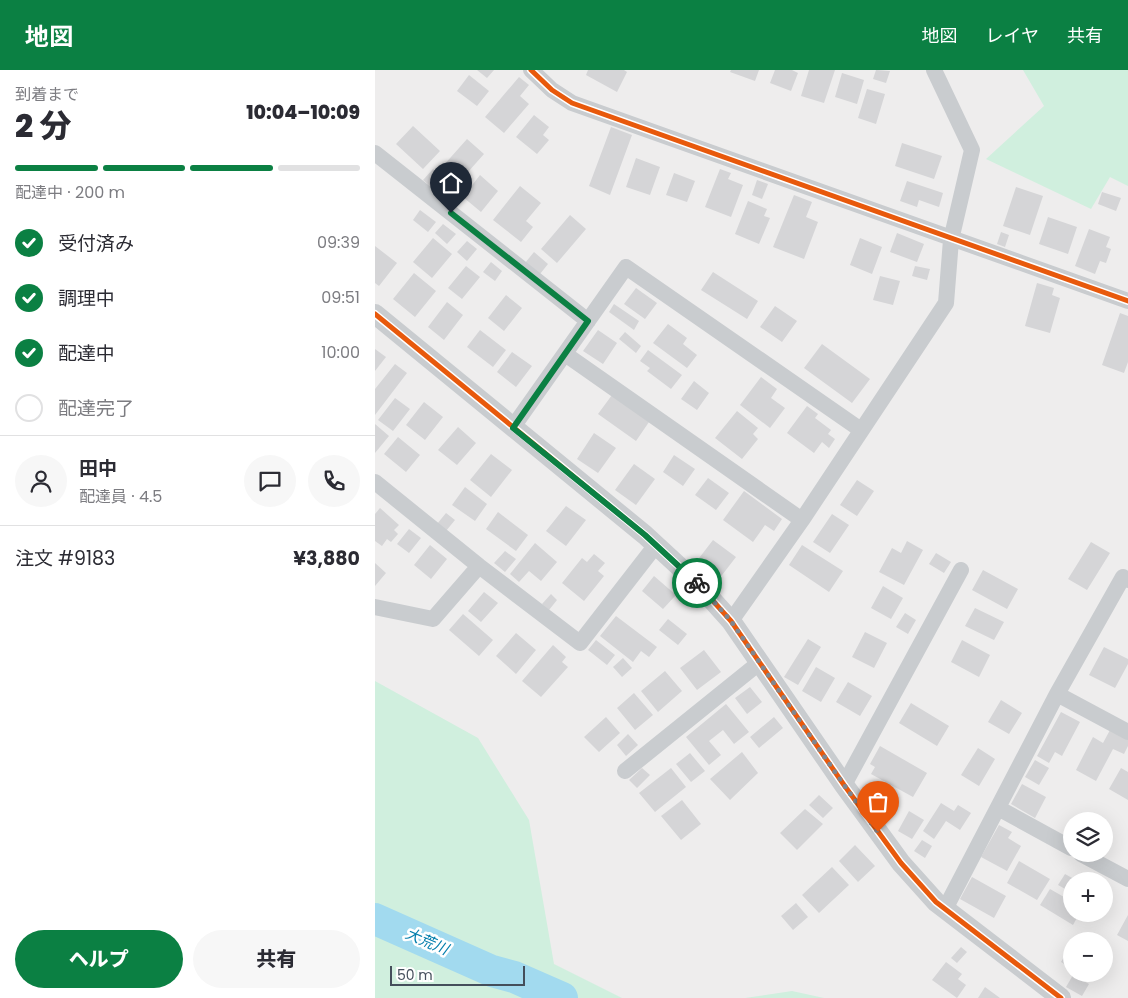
<!DOCTYPE html>
<html lang="ja">
<head>
<meta charset="utf-8">
<style>
	:root { --surface:#fff; --page:#f7f7f7; --text:#2b2b33; --muted:#7c7c81; --line:#e1e1e2; --accent:#0b8043 }
	body { margin:0; font-family:Poppins,"Noto Sans JP",sans-serif; background:var(--page); color:var(--text); height:100vh; display:flex; flex-direction:column; font-size:19px; white-space:nowrap }
	* { box-sizing:border-box; margin:0 }
	p { font-size:16px; color:var(--muted) }
	.icon { flex:none; width:28px; height:28px; fill:none; stroke:currentColor; stroke-width:2; stroke-linecap:round; stroke-linejoin:round }
	.map { position:relative; flex:1; overflow:hidden }
	.details { display:flex; flex-direction:column; background:var(--surface); width:375px }
	.details>* { flex:none }
	.tools { position:absolute; left:688px; top:742px; display:grid; gap:10px }
	.tools a { display:grid; place-items:center; width:50px; height:50px; border-radius:50%; background:var(--surface); box-shadow:0 5px 20px #0002; font-size:25px }
	.scale { position:absolute; left:15px; bottom:12px; width:135px; box-sizing:border-box; padding-left:5px; border:2px solid #444e5b; border-top:0; font-size:14px; line-height:18px; white-space:nowrap; color:#444e5b; -webkit-text-stroke:4px #fff; paint-order:stroke }
	.pin { position:absolute; display:grid; place-items:center; width:42px; height:42px; color:#fff; margin:-51px -21px; border-radius:50% 50% 50% 0; rotate:-45deg; box-shadow:0 0 5px #0007 }
	.pin .icon { rotate:45deg }
	.courier { position:absolute; display:grid; place-items:center; width:50px; height:50px; margin:-25px; border:4px solid #0b8043; border-radius:50%; background:#fff; color:#222; box-shadow:0 1px 6px #0007 }
	.overview em { font-style:normal; font-weight:800 }
	.overview div { display:flex; flex-direction:column-reverse }
	.overview { display:flex; align-items:center; justify-content:space-between; height:85px; padding:0 15px }
	h1 { font-size:32px; font-weight:800; line-height:38px }
	.bar { display:grid; grid-template-columns:repeat(4,1fr); gap:8px 5px; align-content:center; height:60px; padding:0 15px }
	.bar i { height:6px; border-radius:4px; background:var(--line) }
	.bar .selected { background:var(--accent) }
	.bar p { grid-column:span 4 }
	.line { display:flex; align-items:center; gap:12px; padding:0 15px; border-top:1px solid var(--line) }
	.line div { flex:1 }
	.round { display:grid; place-items:center; flex:none; width:52px; height:52px; border-radius:26px; background:var(--page) }
	ol { padding:0 15px; list-style:none }
	li { display:flex; align-items:center; gap:15px; height:55px }
	li p { margin-inline-start:auto }
	li .icon { padding:5px; border-radius:50%; background:var(--accent); color:#fff; stroke-width:4 }
	li:last-child { color:var(--muted) }
	li i { width:28px; height:28px; border:2px solid var(--line); border-radius:50% }
	.button { display:flex; gap:10px; margin-top:auto; padding:10px 15px }
	.button a { flex:1; height:58px; border-radius:30px; background:var(--accent); color:#fff; font-size:20px; font-weight:800; line-height:58px; text-align:center }
	.button a+a { background:var(--page); color:var(--text) }
	header { display:flex; align-items:center; gap:30px; box-sizing:border-box; height:70px; padding:0 25px; background:var(--accent); color:#fff }
	header strong { font-size:24px }
	nav { display:flex; gap:28px; margin-inline-start:auto; font-size:18px }
	main { display:flex; flex:1; min-height:0 }
	.map>svg:first-child { display:block }
	.green { fill:#d0efde }
	.lines { fill:none; stroke-linecap:round; stroke-linejoin:round }
	.river { stroke:#a2daef; stroke-width:32 }
	.building { fill:#d5d5d7 }
	.minor { stroke:#c9cccf; stroke-width:16 }
	.tertiary { stroke:#c9cccf; stroke-width:20 }
	.cycleway-casing { stroke:#fff; stroke-width:8 }
	.cycleway { stroke:#e8590c; stroke-width:5 }
	.done { stroke:#80868e; stroke-width:5; stroke-dasharray:0 9 }
	.route { stroke:#0b8043; stroke-width:6 }
	.labels { text-anchor:middle; dominant-baseline:central; stroke-width:5; stroke-linejoin:round; paint-order:stroke }
	.water-label { font-size:15px; font-style:italic; fill:#057fad; stroke:#fff }
</style>
</head>
<body>
<header>
<strong>地図</strong>
<nav><a>地図</a><a>レイヤ</a><a>共有</a></nav>
</header>
<main>
<section class="details">
<div class="overview"><div><h1>2 分</h1><p>到着まで</p></div><em>10:04–10:09</em></div>
<div class="bar"><i class="selected"></i><i class="selected"></i><i class="selected"></i><i></i><p>配達中 · 200 m</p></div>
<ol>
<li><svg class="icon" aria-label="check" viewBox="0 0 24 24"><path d="M5 12l5 5 9-10"/></svg>受付済み<p>09:39</p></li>
<li><svg class="icon" aria-label="check" viewBox="0 0 24 24"><path d="M5 12l5 5 9-10"/></svg>調理中<p>09:51</p></li>
<li><svg class="icon" aria-label="check" viewBox="0 0 24 24"><path d="M5 12l5 5 9-10"/></svg>配達中<p>10:00</p></li>
<li><i></i>配達完了</li>
</ol>
<div class="line" style="height:90px"><a class="round"><svg class="icon" aria-label="person" viewBox="0 0 24 24"><circle cx="12" cy="8" r="4"/><path d="M4 21q1-7 8-7t8 7"/></svg></a><div><b>田中</b><p>配達員 · 4.5</p></div><a class="round"><svg class="icon" aria-label="chat" viewBox="0 0 24 24"><path d="M4 5h16v11H9l-5 4z"/></svg></a><a class="round"><svg class="icon" aria-label="phone" viewBox="0 0 24 24"><path d="M5 4h4l2 5-3 2q2 4 5 5l2-3 5 2v4C11 20 4 13 5 4z"/></svg></a></div>
<div class="line" style="height:65px"><div>注文 #9183</div><b>¥3,880</b></div>
<div class="button"><a>ヘルプ</a><a>共有</a></div>
</section>
<div class="map">
<svg width="753" height="928" viewBox="0 0 753 928">
	<rect width="100%" height="100%" fill="#eeeded"/>
	<path class="green" d="M648,0H753V116L735,107L716,139L611,89L669,36Z
		M0,611L103,668L154,750L179,894L247,928H0Z
		M417,921L449,928H370Z"/>
	<g class="lines">
		<path class="river" d="M0,849L117,901L139,907L187,928"/>
	</g>
	<path class="building" d="M102,0H119L112,8Z
		M213,0H249L252,2L242,22L211,5Z
		M356,0H384L380,11L355,2Z
		M400,0H417L423,3L416,21L395,13Z
		M434,0H460L449,33L426,26Z
		M501,0L515,1L511,13L498,9Z
		M467,3L489,10L482,34L460,27Z
		M94,5L114,21L102,36L82,21Z
		M144,7L154,15L145,26L154,34L129,63L110,47Z
		M492,19L510,24L501,54L483,48Z
		M159,45L174,57L168,65L174,70L162,84L141,67Z
		M38,56L65,81L48,99L21,74Z
		M236,57L257,65L235,125L214,116Z
		M92,69L109,84L85,111L68,96Z
		M527,73L567,86L559,109L520,96Z
		M261,88L285,97L275,125L251,117Z
		M58,99L74,113L64,124L48,110Z
		M345,99L356,103L353,109L368,115L356,147L330,137Z
		M299,103L320,111L312,132L291,125Z
		M105,105L123,121L106,142L88,127Z
		M382,110L393,114L387,129L377,125Z
		M532,111L568,123L564,137L544,130L542,137L525,131Z
		M145,116L166,133L151,151L158,157L146,172L118,150Z
		M641,117L668,126L655,165L628,156Z
		M727,122L746,128L741,141L723,134Z
		M419,125L437,132L431,147L443,152L429,189L398,177Z
		M373,131L392,139L389,146L395,148L384,174L360,164Z
		M45,140L61,152L53,162L38,150Z
		M195,145L211,159L182,193L166,179Z
		M673,147L702,157L693,184L664,174Z
		M68,154L81,164L72,174L60,163Z
		M714,159L735,167L731,177L736,179L731,193L725,191L720,204L700,196Z
		M626,162L634,165L630,177L622,174Z
		M522,163L549,174L542,192L515,182Z
		M58,168L77,184L57,208L38,192Z
		M485,168L507,177L497,204L475,195Z
		M92,171L102,179L92,191L82,182Z
		M0,176L22,193L4,216L0,213Z
		M159,182L173,194L165,204L150,193Z
		M116,192L127,201L120,211L108,202Z
		M91,196L105,207L87,229L73,218Z
		M540,196L555,199L552,210L537,206Z
		M338,202L383,231L372,249L326,220Z
		M39,203L61,221L40,247L18,229Z
		M505,206L525,211L518,235L498,230Z
		M662,213L679,218L677,225L685,228L675,263L650,256Z
		M261,218L282,233L270,249L249,234Z
		M131,225L147,238L129,261L113,248Z
		M72,232L88,245L69,270L53,257Z
		M239,234L264,251L259,260L234,242Z
		M400,236L422,251L407,272L385,257Z
		M745,243L753,246V292L749,303L727,295Z
		M293,254L312,268L308,274L322,285L312,298L278,273Z
		M105,260L131,280L118,297L92,277Z
		M223,260L242,273L228,294L208,281Z
		M250,262L266,276L261,283L244,269Z
		M447,274L495,309L477,333L429,298Z
		M0,279L11,287L0,301Z
		M273,280L307,305L296,319L272,301L275,298L265,291Z
		M137,282L157,296L141,317L122,302Z
		M20,294L32,303L0,345V319Z
		M386,307L402,319L396,328L410,338L395,358L365,335Z
		M319,311L334,323L322,340L306,329Z
		M237,325L274,352L261,371L223,344Z
		M20,328L35,339L18,361L3,350Z
		M49,332L68,347L50,370L31,355Z
		M432,336L443,344L440,348L456,360L453,364L460,369L454,378L447,372L439,383L412,363Z
		M362,341L383,358L378,364L383,369L367,389L340,368Z
		M0,354L14,366L0,383Z
		M83,357L101,373L82,395L63,380Z
		M219,363L241,378L223,403L202,389Z
		M23,367L45,385L31,402L9,384Z
		M116,384L137,400L116,427L95,410Z
		M299,385L320,399L308,416L288,402Z
		M259,394L280,409L261,435L240,420Z
		M333,408L354,423L341,440L320,425Z
		M482,410L499,421L482,446L465,435Z
		M90,417L112,434L100,451L77,435Z
		M369,421L407,449L399,461L390,455L378,472L348,450Z
		M191,436L211,450L191,476L171,461Z
		M5,438L24,455L19,460L23,464L16,472L12,469L7,476L0,471V444Z
		M123,442L153,465L141,481L111,459Z
		M71,443L80,450L71,461L62,454Z
		M457,444L474,455L455,483L438,472Z
		M34,459L46,468L34,483L22,474Z
		M338,470L361,487L344,509L321,492Z
		M532,471L548,480L529,515L504,502L517,478L526,483Z
		M716,472L735,483L712,520L693,509Z
		M160,473L182,492L166,511L154,501L144,512L135,504Z
		M55,475L72,489L56,509L39,495Z
		M427,475L468,501L454,522L414,495Z
		M130,481L141,489L130,502L119,493Z
		M561,483L576,492L569,503L554,494Z
		M219,484L230,493L223,501L229,506L209,531L187,513L207,488L212,492Z
		M0,493L11,503L0,516Z
		M608,500L643,519L632,539L597,520Z
		M279,506L301,525L288,539L267,521Z
		M508,516L528,528L516,549L496,538Z
		M109,522L123,533L106,552L93,541Z
		M176,524L182,530L174,540L167,534Z
		M600,538L629,552L619,570L590,556Z
		M530,543L541,550L533,564L521,557Z
		M88,544L118,570L104,586L74,560Z
		M241,546L282,577L274,587L266,581L258,592L225,566Z
		M293,549L312,564L303,575L284,560Z
		M490,562L512,573L499,598L477,587Z
		M141,563L161,580L141,604L121,586Z
		M433,569L446,577L423,615L409,607Z
		M221,570L240,585L232,595L213,580Z
		M587,570L615,585L604,607L576,592Z
		M178,575L191,587L187,592L193,597L166,627L147,611Z
		M729,577L753,589V594L740,618L714,605Z
		M329,580L346,602L322,620L305,598Z
		M248,588L257,598L247,607L238,597Z
		M441,597L460,608L446,632L427,621Z
		M290,601L307,621L283,642L266,621Z
		M473,612L497,626L485,646L461,632Z
		M375,617L387,632L372,644L360,628Z
		M259,623L278,645L260,660L242,638Z
		M626,630L647,643L634,664L613,652Z
		M536,633L574,656L562,676L524,653Z
		M351,634L374,662L359,674L348,660L334,671L346,685L334,695L311,667Z
		M686,642L705,652L687,686L680,682L674,693L662,686Z
		M231,647L245,663L224,682L209,667Z
		M399,647L408,658L384,678L375,667Z
		M735,660L753,670V676L749,684L738,679L721,711L701,700L718,667L728,673Z
		M253,664L263,675L251,686L242,675Z
		M505,676L552,703L538,727L496,704L500,697L495,694Z
		M603,678L620,689L604,716L586,705Z
		M367,682L383,703L355,730L335,709Z
		M315,683L330,701L316,712L301,694Z
		M660,690L674,698L664,715L650,707Z
		M267,698L275,705L262,718L254,710Z
		M296,698L311,717L280,742L264,723Z
		M746,698L753,702V730L734,719Z
		M647,714L671,727L660,748L636,734Z
		M444,725L458,738L448,748L434,735Z
		M307,730L326,754L306,770L286,746Z
		M566,733L579,741L583,735L596,743L585,760L571,751L559,769L548,761Z
		M430,739L448,754L422,780L405,763Z
		M534,741L549,750L537,769L523,761Z
		M624,755L637,762L633,768L646,776L632,801L606,787Z
		M547,770L557,776L550,788L539,781Z
		M480,775L500,796L483,812L464,791Z
		M644,791L675,809L662,830L632,813Z
		M457,797L474,815L444,843L427,825Z
		M690,804L699,809L692,820L683,815Z
		M597,807L631,826L619,848L585,829Z
		M675,819L696,831L693,836L696,838V844H704L698,855L665,835Z
		M421,833L433,847L418,860L406,846Z
		M753,845V871L742,865Z
		M696,875V898L686,892Z
		M586,877L592,882L582,893L576,888Z
		M571,892L587,904L583,909L591,915L582,928L557,910Z
		M698,905L714,914L707,926L691,917Z
		M610,917L625,928H603Z"/>
	<g class="lines">
		<path class="minor" d="M156,0L177,20L197,33L753,231
			M0,83L213,251
			M190,284L427,450
			M138,357L251,197L486,360
			M0,412L104,496L205,573L281,475
			M0,537L58,549L104,496
			M356,551L427,450L571,233L576,170L597,80L559,0
			M682,624L753,662
			M250,701L384,593
			M469,715L586,500
			M623,738L696,778
			M706,784L753,809
			M570,839L682,624L748,507L753,510"/>
		<path class="tertiary" d="M0,244L270,465L321,512L356,551L469,715L526,793L561,832L686,928"/>
		<defs>
			<path id="cycleway" d="M156,0L177,20L197,33L753,231
				M0,244L270,465L321,512L356,551L469,715L526,793L561,832L686,928"/>
		</defs>
		<use href="#cycleway" class="cycleway-casing"/>
		<use href="#cycleway" class="cycleway"/>
	</g>
	<g class="lines">
		<path class="done" d="M322,513L356,551L469,715L503,762"/>
		<path class="route" d="M76,143L213,251L138,358L270,465L322,513"/>
	</g>
	<g class="labels">
		<g class="water-label">
			<text transform="translate(52 871) rotate(23)">大荒川</text>
		</g>
	</g>
</svg>
<div class="tools">
<a><svg class="icon" aria-label="layers" viewBox="0 0 24 24"><path d="M12 4l9 5-9 5-9-5zM3 14l9 5 9-5"/></svg></a>
<a>+</a>
<a>−</a>
</div>
<div class="scale">50 m</div>
<div class="pin" style="left:503px;top:762px;background:#ea580c"><svg class="icon" aria-label="bag" viewBox="0 0 24 24"><path d="M5 8h14l-1 12H6zM9 8a3 3 0 0 1 6 0"/></svg></div>
<div class="pin" style="left:76px;top:143px;background:#1f2937"><svg class="icon" aria-label="home" viewBox="0 0 24 24"><path d="M3 11l9-7 9 7M6 9v11h12V9"/></svg></div>
<div class="courier" style="left:322px;top:513px"><svg class="icon" aria-label="bike" viewBox="0 0 24 24"><circle cx="6" cy="16" r="4"/><circle cx="18" cy="16" r="4"/><path d="M6 16l4-8h5l3 8M10 8l3 8H6M13 5h3"/></svg></div>
</div>
</main>
</body>
</html>
